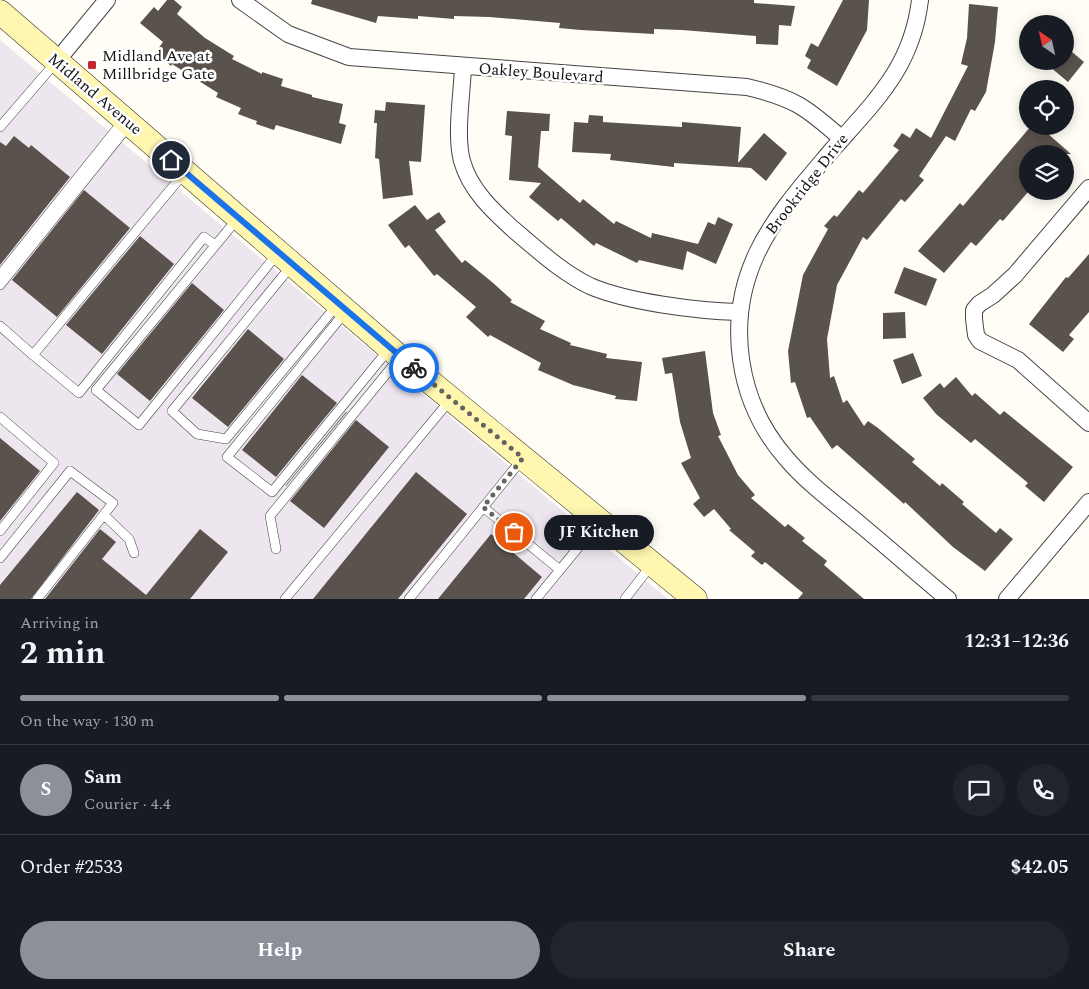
<!DOCTYPE html>
<html lang="en">
<head>
<meta charset="utf-8">
<style>
	:root { --surface:#171b24; --page:#20242c; --text:#f1f3f6; --muted:#9ea1a6; --line:#363941; --accent:#8c9099 }
	body { margin:0; font-family:Spectral,serif; background:var(--page); color:var(--text); height:100vh; display:flex; flex-direction:column; font-size:19px; white-space:nowrap }
	* { box-sizing:border-box; margin:0 }
	p { font-size:16px; color:var(--muted) }
	.icon { flex:none; width:28px; height:28px; fill:none; stroke:currentColor; stroke-width:2; stroke-linecap:round; stroke-linejoin:round }
	.map { position:relative; height:599px; overflow:hidden }
	.sheet { display:flex; flex-direction:column; background:var(--surface); flex:1 }
	.sheet>* { flex:none }
	.needle { width:32px; rotate:326deg }
	.controls { position:absolute; left:1019px; top:15px; display:grid; gap:10px }
	.controls a { display:grid; place-items:center; width:55px; height:55px; border-radius:50%; background:var(--surface); box-shadow:0 2px 12px #0003; font-size:25px }
	.pin { position:absolute; display:grid; place-items:center; width:42px; height:42px; color:#fff; margin:-21px; border:2px solid #fff; border-radius:50%; box-shadow:0 1px 5px #0007 }
	.courier { position:absolute; display:grid; place-items:center; width:50px; height:50px; margin:-25px; border:4px solid #1a73e8; border-radius:50%; background:#fff; color:#222; box-shadow:0 1px 6px #0007 }
	.bubble { position:absolute; height:35px; border-radius:18px; background:var(--surface); box-shadow:0 2px 12px #0003; font-size:16px; font-weight:700; line-height:35px; text-align:center }
	.summary em { font-style:normal; font-weight:700 }
	.summary div { display:flex; flex-direction:column-reverse }
	.summary { display:flex; align-items:center; justify-content:space-between; height:85px; padding:0 20px }
	h1 { font-size:32px; font-weight:700; line-height:38px }
	.bar { display:grid; grid-template-columns:repeat(4,1fr); gap:8px 5px; align-content:center; height:60px; padding:0 20px }
	.bar i { height:6px; border-radius:4px; background:var(--line) }
	.bar .current { background:var(--accent) }
	.bar p { grid-column:span 4 }
	.line { display:flex; align-items:center; gap:12px; padding:0 20px; border-top:1px solid var(--line) }
	.line div { flex:1 }
	.round { display:grid; place-items:center; flex:none; width:52px; height:52px; border-radius:26px; background:var(--page) }
	.primary-button { display:flex; gap:10px; margin-top:auto; padding:10px 20px }
	.primary-button a { flex:1; height:58px; border-radius:30px; background:var(--accent); color:#fff; font-size:20px; font-weight:700; line-height:58px; text-align:center }
	.primary-button a+a { background:var(--page); color:var(--text) }
	.map>svg:first-child { display:block }
	.industrial { fill:#eee6ef }
	.building { fill:#5a524d }
	.lines { fill:none; stroke-linecap:round; stroke-linejoin:round }
	.service-casing { stroke:#444; stroke-width:10 }
	.minor-casing { stroke:#444; stroke-width:18 }
	.secondary-casing { stroke:#333; stroke-width:25 }
	.service { stroke:#fff; stroke-width:9 }
	.minor { stroke:#fff; stroke-width:16 }
	.secondary { stroke:#fff6b0; stroke-width:24 }
	.done { stroke:#646461; stroke-width:5; stroke-dasharray:0 9 }
	.route { stroke:#1a73e8; stroke-width:6 }
	.poi-dot { fill:#c4262e; stroke:#fff; stroke-width:2 }
	.labels { text-anchor:middle; dominant-baseline:central; stroke-width:5; stroke-linejoin:round; paint-order:stroke }
	.poi-label { font-size:16px; fill:#111; stroke:#fff; text-anchor:start }
	.street-label { font-size:16px; fill:#111; stroke:#fff }
</style>
</head>
<body>
<div class="map">
<svg width="1089" height="599" viewBox="0 0 1089 599">
	<rect width="100%" height="100%" fill="#fffdf5"/>
	<path class="industrial" d="M0,40L668,599H0Z"/>
	<path class="building" d="M167,0H174L182,7L177,14L205,38L234,56L232,59L262,74V72L283,79L281,86L312,95V97L343,104L339,123L346,125L341,144L276,125L274,130L256,124L257,121L238,114L241,108L216,97L218,93L172,64L171,66L155,53L163,42L140,23L154,7L158,11Z
		M312,0H754V3L795,6L791,26L779,25L778,45L756,44V36L682,30L654,29V34L581,30L559,28L560,23L489,17L454,16V19L418,16V19L378,16L376,23L311,4Z
		M843,0H869L867,30L837,86L807,68L811,60L805,56L811,43L818,47Z
		M969,4L998,7L995,42L986,92L975,111L971,109L955,141L946,136L919,176L924,180L905,202L901,199L867,240L863,237L837,285L827,339L830,378L834,376L843,403L847,400L864,426L868,421L878,428L915,459L912,462L940,486L942,483L964,502L962,504L996,533L1000,528L1013,539L985,571L953,547L905,502L904,504L837,445L832,449L810,417L807,418L795,382L791,383L788,351L803,275L828,229L824,226L834,215L837,217L859,190L863,193L899,150L893,146L902,133L910,138L916,128L931,138L968,66L961,64L967,38Z
		M1065,46L1084,62L1068,82L1043,61H1065Z
		M386,102L425,105L421,162L409,161L413,195L383,199L379,159L375,158L377,123H374L375,110L385,111Z
		M507,111L550,114L549,131H541L538,167L580,203L583,199L614,224L616,221L651,238L652,233L698,244L708,222L715,225L718,217L733,224L716,264L687,251L683,270L639,260L637,263L596,243L594,246L561,218L558,221L529,197L541,183L509,180L512,136L505,135Z
		M589,115L603,116V122L682,127V122L741,127L738,163L764,133L787,153L766,181L751,168L674,163V167L610,160L611,154L572,152L574,122L588,123Z
		M1031,126H1039L1071,154H1028V192L1003,221L1000,219L976,246L971,242L944,273L918,251L960,203L963,206Z
		M14,136L29,148L31,145L70,177L0,265V142L6,146Z
		M84,190L130,228L57,317L12,280Z
		M415,205L427,220L439,212L446,222L435,230L450,249L462,263L465,260L492,282L512,300L510,302L545,321L540,329L571,343L570,345L607,354L606,358L642,362L637,401L615,399L616,396L573,385L538,370L541,363L490,335L488,337L466,317L476,307L437,274L434,276L409,245L405,248L388,225Z
		M140,236L174,264L102,354L66,325Z
		M1089,254V312L1069,335L1074,339L1063,352L1029,324L1066,277L1068,278Z
		M904,267L937,279L926,306L894,293Z
		M192,283L224,310L150,401L117,374Z
		M905,312L906,338L883,339V313Z
		M248,329L284,359L228,427L192,398Z
		M705,351L713,413L721,435L718,436L738,475L755,495L751,498L785,527L788,524L805,538L802,541L827,561L824,565L864,599H798L803,593L765,562L762,565L751,556L755,552L729,530L731,529L714,509L704,517L693,504L700,498L681,463L691,458L680,422L672,373L665,374L662,358Z
		M913,353L922,376L902,384L893,360Z
		M302,375L337,403L276,477L242,450Z
		M956,377L972,396L975,393L1000,415L1004,411L1073,467L1044,502L1025,486L1028,483L975,439L971,443L936,414L923,398L940,383L944,388Z
		M346,412H347L286,486V485Z
		M356,420L389,447L324,528L290,501Z
		M0,438L40,471L0,521Z
		M416,472L467,514L398,599H313Z
		M77,492L99,510L31,599H0V585Z
		M100,529L116,542L102,559L146,595L200,529L228,552L190,599H45Z
		M491,534L542,577L524,599H438Z"/>
	<g class="lines">
		<defs>
			<path id="service" d="M0,127L56,62
				M238,218L96,390L139,425L278,253
				M292,265L172,411L197,434L226,439L337,305
				M0,275L123,121
				M0,285L130,124
				M346,311L227,457L272,492L389,349
				M0,326L33,355L185,172
				M33,355L79,393L204,237L215,245
				M0,417L54,463L0,531
				M483,507L560,570
				M104,515L129,539L134,553
				M276,549L270,516L400,357
				M0,558L70,471L113,503L37,599
				M285,599L451,399
				M409,599L523,458
				M536,599L600,521
				M625,599L652,564"/>
			<path id="minor" d="M240,0L288,34L349,57L747,87C794,98 806,107 842,139
				M920,0C912,68 874,102 832,150C805,182 775,215 757,253C725,321 737,402 786,458C808,484 836,504 862,526C891,550 919,575 948,599
				M56,62L107,0
				M463,67C462,95 455,135 462,161C470,190 493,211 514,230C538,250 561,272 590,286C627,302 697,311 739,312
				M1089,188L1015,275L993,295L979,304L974,310V319L976,335L980,341L1018,360L1089,423
				M1007,599L1089,502"/>
			<path id="secondary" d="M0,12L395,353L695,599"/>
		</defs>
		<use href="#service" class="service-casing"/>
		<use href="#minor" class="minor-casing"/>
		<use href="#secondary" class="secondary-casing"/>
		<use href="#service" class="service"/>
		<use href="#minor" class="minor"/>
		<use href="#secondary" class="secondary"/>
	</g>
	<g class="lines">
		<path class="done" d="M414,368L523,458L483,507L514,532"/>
		<path class="route" d="M171,160L414,368"/>
	</g>
	<rect class="poi-dot" x="87" y="60" width="10" height="10" rx="2.5"/>
	<g class="labels">
		<g class="poi-label">
			<text x="102" y="56">Midland Ave at<tspan x="102" dy="18">Millbridge Gate</tspan></text>
		</g>
		<g class="street-label">
			<text transform="translate(541 73) rotate(4)">Oakley Boulevard</text>
			<text transform="translate(95 94) rotate(40)">Midland Avenue</text>
			<text transform="translate(807 184) rotate(-52)">Brookridge Drive</text>
		</g>
	</g>
</svg>
<div class="controls">
<a><svg class="needle" viewBox="-14 -14 28 28"><path d="M0-13l5 13h-10z" fill="#e53935"/><path d="M0 13l5-13h-10z" fill="#9ea1a6"/></svg></a>
<a><svg class="icon" aria-label="locate" viewBox="0 0 24 24"><circle cx="12" cy="12" r="6"/><path d="M12 2v4M12 18v4M2 12h4M18 12h4"/></svg></a>
<a><svg class="icon" aria-label="layers" viewBox="0 0 24 24"><path d="M12 4l9 5-9 5-9-5zM3 14l9 5 9-5"/></svg></a>
</div>
<div class="pin" style="left:514px;top:532px;background:#ea580c"><svg class="icon" aria-label="bag" viewBox="0 0 24 24"><path d="M5 8h14l-1 12H6zM9 8a3 3 0 0 1 6 0"/></svg></div>
<div class="pin" style="left:171px;top:160px;background:#1f2937"><svg class="icon" aria-label="home" viewBox="0 0 24 24"><path d="M3 11l9-7 9 7M6 9v11h12V9"/></svg></div>
<div class="courier" style="left:414px;top:368px"><svg class="icon" aria-label="bike" viewBox="0 0 24 24"><circle cx="6" cy="16" r="4"/><circle cx="18" cy="16" r="4"/><path d="M6 16l4-8h5l3 8M10 8l3 8H6M13 5h3"/></svg></div>
<div class="bubble" style="left:544px;top:515px;width:110px">JF Kitchen</div>
</div>
<section class="sheet">
<div class="summary"><div><h1>2 min</h1><p>Arriving in</p></div><em>12:31–12:36</em></div>
<div class="bar"><i class="current"></i><i class="current"></i><i class="current"></i><i></i><p>On the way · 130 m</p></div>
<div class="line" style="height:90px"><b class="round" style="background:var(--accent);color:#fff">S</b><div><b>Sam</b><p>Courier · 4.4</p></div><a class="round"><svg class="icon" aria-label="chat" viewBox="0 0 24 24"><path d="M4 5h16v11H9l-5 4z"/></svg></a><a class="round"><svg class="icon" aria-label="phone" viewBox="0 0 24 24"><path d="M5 4h4l2 5-3 2q2 4 5 5l2-3 5 2v4C11 20 4 13 5 4z"/></svg></a></div>
<div class="line" style="height:65px"><div>Order #2533</div><b>$42.05</b></div>
<div class="primary-button"><a>Help</a><a>Share</a></div>
</section>
</body>
</html>
